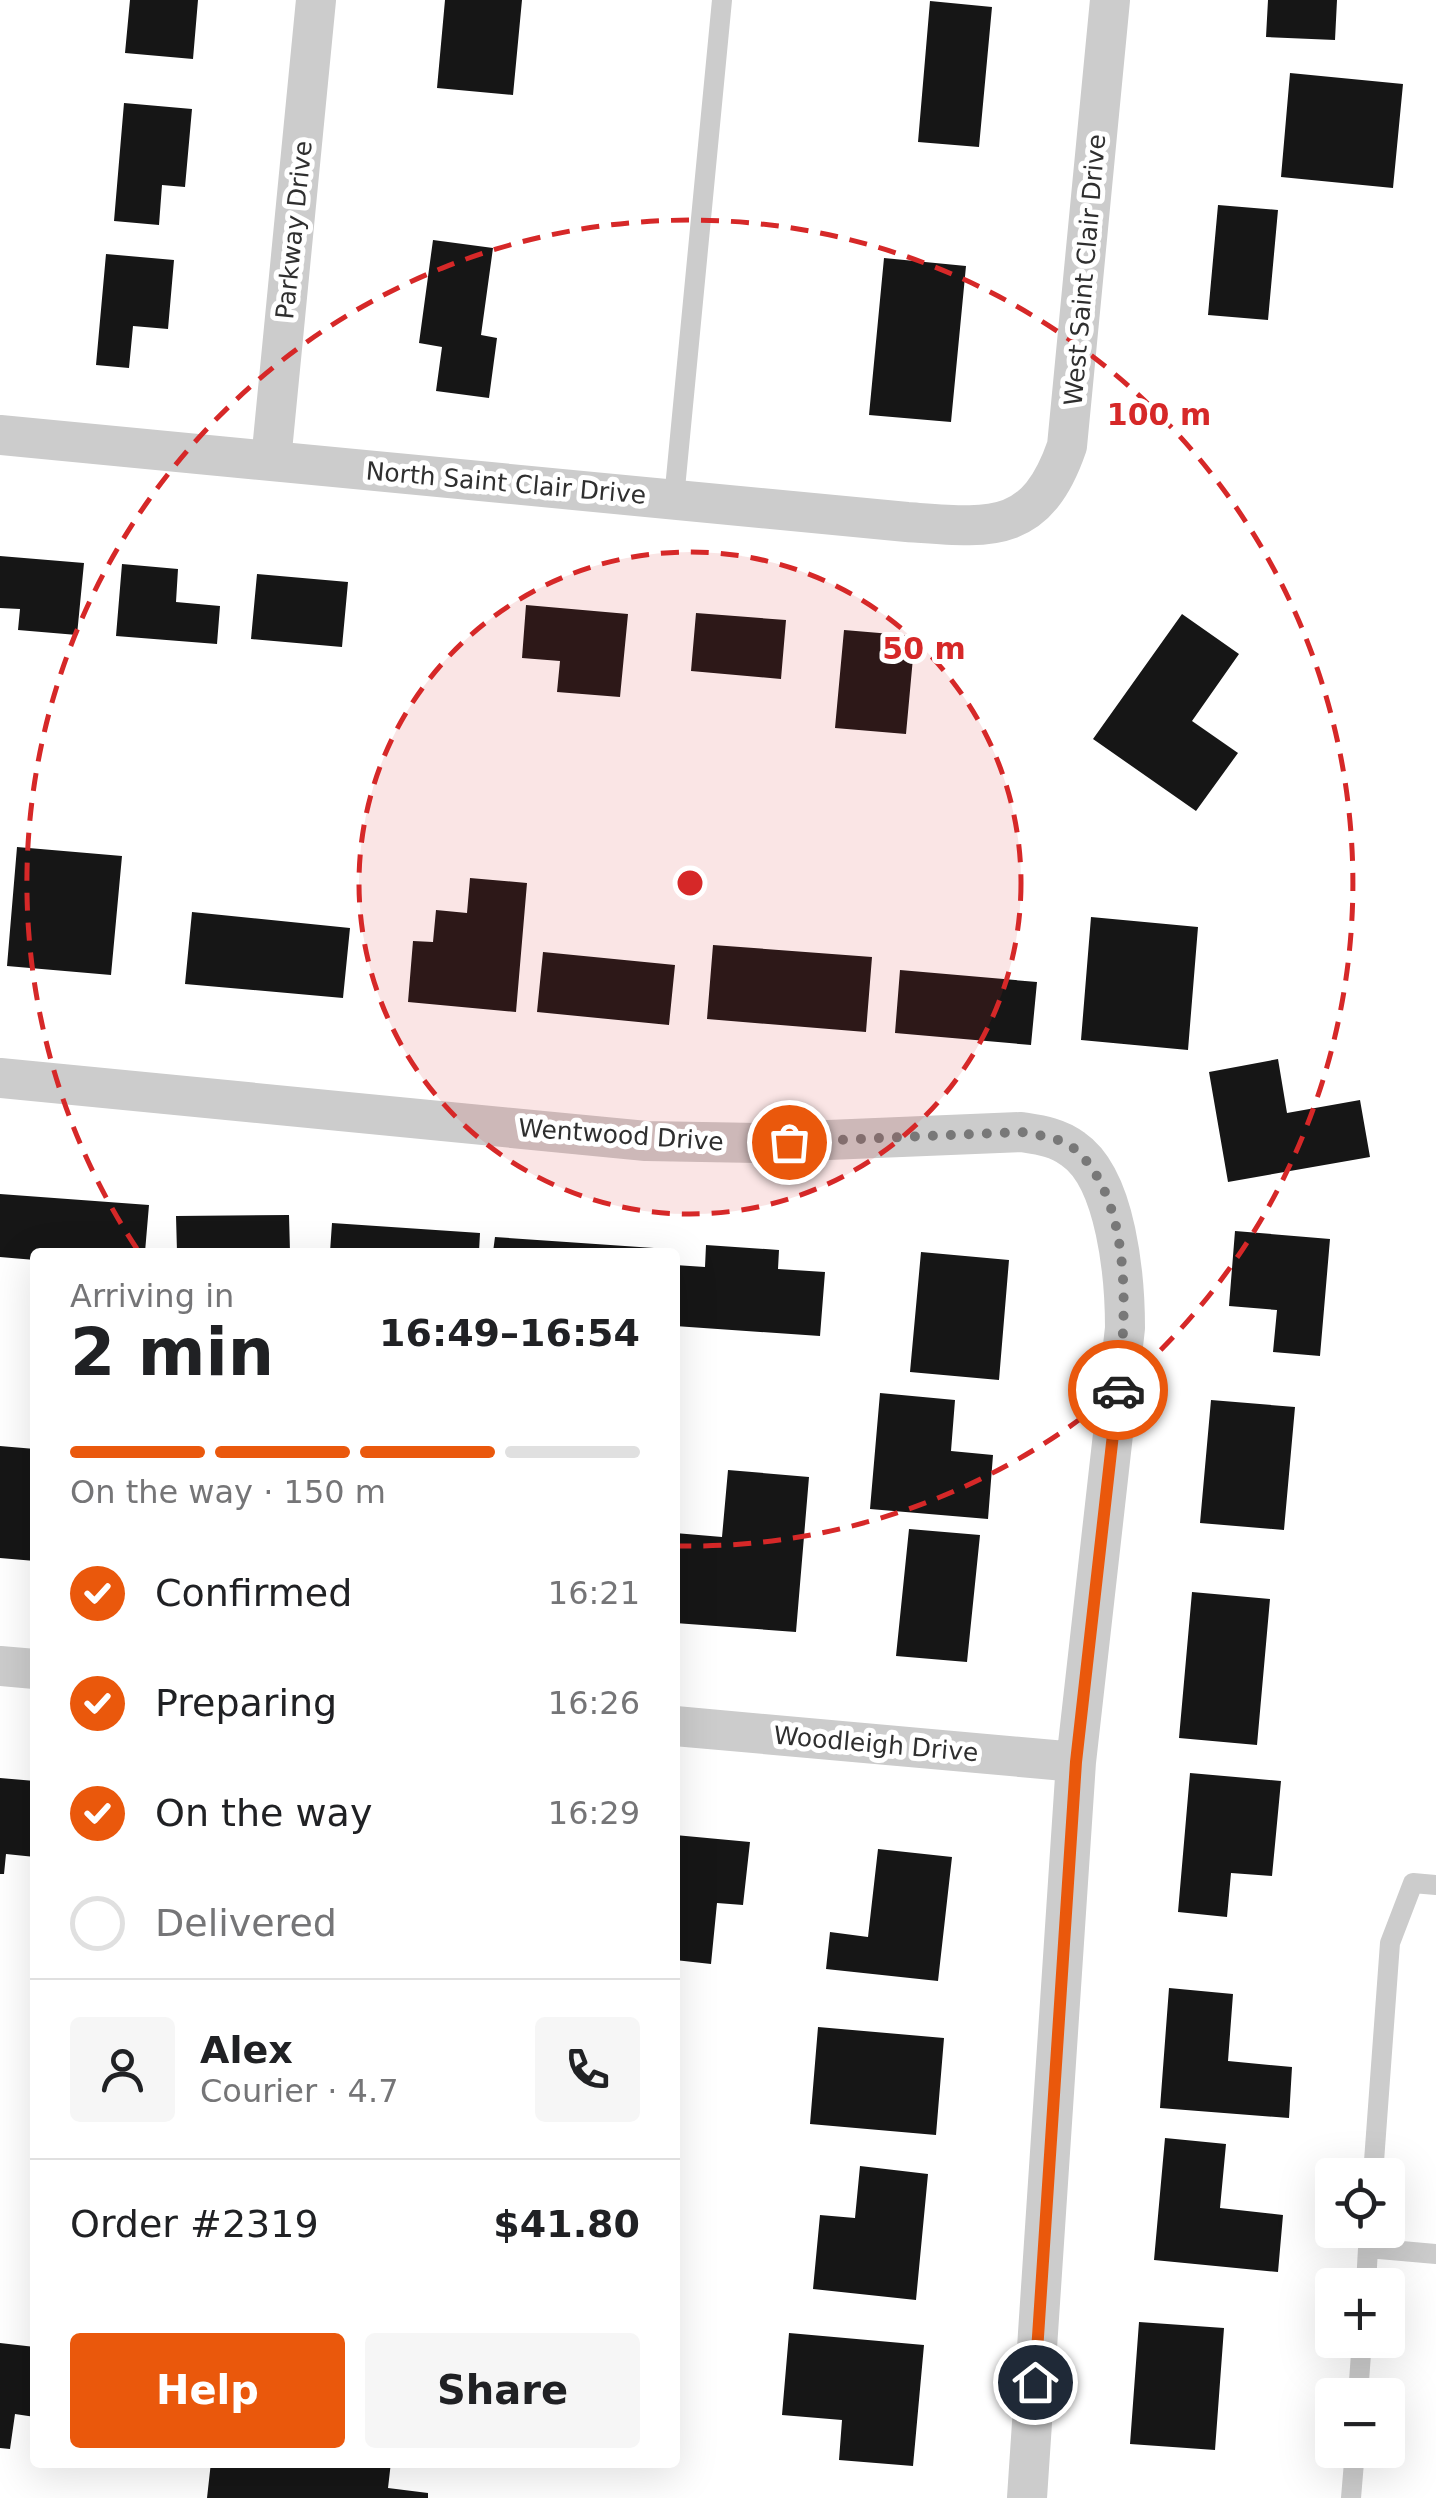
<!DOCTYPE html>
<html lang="en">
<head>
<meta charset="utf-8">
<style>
	:root { --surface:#fff; --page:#f6f6f6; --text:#202124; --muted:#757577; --line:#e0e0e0; --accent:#ea580c }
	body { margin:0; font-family:"DejaVu Sans",sans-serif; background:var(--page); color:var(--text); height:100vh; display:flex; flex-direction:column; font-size:38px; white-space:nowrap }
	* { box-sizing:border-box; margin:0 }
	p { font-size:32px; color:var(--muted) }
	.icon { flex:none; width:55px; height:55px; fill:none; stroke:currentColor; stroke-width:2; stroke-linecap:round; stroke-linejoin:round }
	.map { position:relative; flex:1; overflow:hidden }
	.panel { position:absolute; left:30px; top:1248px; width:650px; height:1220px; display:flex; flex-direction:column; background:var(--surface); border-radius:10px; box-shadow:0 10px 40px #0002 }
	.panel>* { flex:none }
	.tools { position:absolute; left:1315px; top:2158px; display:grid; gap:20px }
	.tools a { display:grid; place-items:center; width:90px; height:90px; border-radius:10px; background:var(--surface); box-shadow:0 10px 40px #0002; font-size:50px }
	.pin { position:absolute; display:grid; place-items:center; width:85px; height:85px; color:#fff; margin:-42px; border:5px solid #fff; border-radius:50%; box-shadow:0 2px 10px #0007 }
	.courier { position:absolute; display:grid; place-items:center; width:100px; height:100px; margin:-50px; border:8px solid #ea580c; border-radius:50%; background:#fff; color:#222; box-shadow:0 2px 12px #0007 }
	.overview em { font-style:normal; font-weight:700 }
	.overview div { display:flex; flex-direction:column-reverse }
	.overview { display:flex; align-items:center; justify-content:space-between; height:170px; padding:0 40px }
	h1 { font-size:65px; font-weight:700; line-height:75px }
	.bar { display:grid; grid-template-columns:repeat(4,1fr); gap:15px 10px; align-content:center; height:120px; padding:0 40px }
	.bar i { height:12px; border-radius:8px; background:var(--line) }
	.bar .current { background:var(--accent) }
	.bar p { grid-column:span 4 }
	.line { display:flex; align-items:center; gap:25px; padding:0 40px; border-top:2px solid var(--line) }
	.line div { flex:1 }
	.round { display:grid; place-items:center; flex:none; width:105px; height:105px; border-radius:10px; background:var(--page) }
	ol { padding:0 40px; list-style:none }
	li { display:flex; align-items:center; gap:30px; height:110px }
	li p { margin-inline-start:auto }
	li .icon { padding:10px; border-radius:50%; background:var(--accent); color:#fff; stroke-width:4 }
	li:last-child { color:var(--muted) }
	li i { width:55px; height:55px; border:5px solid var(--line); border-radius:50% }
	.button { display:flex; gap:20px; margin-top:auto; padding:20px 40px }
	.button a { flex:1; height:115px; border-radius:10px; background:var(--accent); color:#fff; font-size:40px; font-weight:700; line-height:115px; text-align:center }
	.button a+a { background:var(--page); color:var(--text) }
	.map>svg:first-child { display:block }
	.building { fill:#161616 }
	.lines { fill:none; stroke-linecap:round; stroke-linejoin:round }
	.lane { stroke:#ccc; stroke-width:20 }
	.street { stroke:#ccc; stroke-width:40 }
	.done { stroke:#787878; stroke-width:10; stroke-dasharray:0 18 }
	.route { stroke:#ea580c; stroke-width:12 }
	.ring { fill:none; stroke:#d62828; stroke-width:5; stroke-dasharray:18 12 }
	.labels { text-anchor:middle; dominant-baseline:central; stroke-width:10; stroke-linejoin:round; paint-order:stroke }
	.street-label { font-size:25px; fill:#2f2f2f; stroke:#fff }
	.centre { fill:#d62828; stroke:#fff; stroke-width:5 }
	.ring-label { font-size:30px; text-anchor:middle; font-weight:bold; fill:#d62828; stroke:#fff; stroke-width:10; stroke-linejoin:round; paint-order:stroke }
</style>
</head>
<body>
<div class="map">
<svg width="1436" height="2498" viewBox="0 0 1436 2498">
	<rect width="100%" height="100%" fill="#fff"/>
	<path class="building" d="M130,0H198L193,59L125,53Z
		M445,0H522L513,95L437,88Z
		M1268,0H1337L1335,40L1266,37Z
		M930,1L992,7L979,147L918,142Z
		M1290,73L1403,84L1393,188L1281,177Z
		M124,103L192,109L185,187L162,185L159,225L114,221Z
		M1218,205L1278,210L1268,320L1208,315Z
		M433,240L493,248L481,335L497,338L489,398L436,391L442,347L419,343Z
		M106,254L174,260L168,329L133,326L129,368L96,365Z
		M884,258L966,266L951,422L869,415Z
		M0,556L84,563L77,635L18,630L20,609L0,608Z
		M122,564L178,569L176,602L220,606L217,644L116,636Z
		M257,574L348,582L342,647L251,639Z
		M526,605L628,614L620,697L557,692L560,661L522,658Z
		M696,613L786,620L781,679L691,671Z
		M1182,614L1239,654L1192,721L1238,753L1196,811L1093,739Z
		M844,630L915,636L906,734L835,728Z
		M17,847L122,856L111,975L7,966Z
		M470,878L527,883L516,1012L408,1002L413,941L433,942L436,910L467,913Z
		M192,912L350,928L343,998L185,984Z
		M1091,917L1198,927L1188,1050L1081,1040Z
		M713,945L872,957L866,1032L707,1019Z
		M543,952L675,965L669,1025L537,1012Z
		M900,970L1037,982L1031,1045L895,1033Z
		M1278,1059L1287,1113L1360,1100L1370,1157L1228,1182L1209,1072Z
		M0,1194L149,1205L145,1252H35V1260L0,1257Z
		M289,1215L290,1252H177L176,1216Z
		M332,1223L480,1233L479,1252H330Z
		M1235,1231L1330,1239L1320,1356L1273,1352L1277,1310L1229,1306Z
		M495,1237L654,1248L653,1252H493Z
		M706,1245L779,1250L778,1269L825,1272L820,1336L675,1326V1265L705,1267Z
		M921,1252L1009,1260L999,1380L910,1372Z
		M880,1393L955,1400L951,1451L993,1455L988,1519L870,1509Z
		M1211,1400L1295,1407L1284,1530L1200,1523Z
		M0,1446L35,1449V1561L0,1558Z
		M728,1470L809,1477L796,1632L675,1623V1533L722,1537Z
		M909,1529L980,1535L967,1662L896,1656Z
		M1192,1592L1270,1599L1257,1745L1179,1738Z
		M1190,1773L1281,1781L1272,1876L1231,1873L1227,1917L1178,1912Z
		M0,1778L35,1781V1857L6,1854L4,1874H0Z
		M675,1835L750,1842L743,1905L717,1903L711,1964L675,1960Z
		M878,1849L952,1857L938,1981L826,1969L830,1932L868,1937Z
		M1169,1988L1233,1994L1228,2061L1292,2067L1289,2118L1160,2108Z
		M818,2027L944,2038L936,2135L810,2124Z
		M1165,2138L1226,2144L1220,2208L1283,2215L1278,2272L1154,2260Z
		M860,2166L928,2174L916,2300L813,2289L820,2215L855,2218Z
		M1139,2322L1224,2328L1215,2450L1130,2444Z
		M789,2333L924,2345L913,2466L839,2460L842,2420L782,2415Z
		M0,2343L35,2347V2417L15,2414L10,2449L0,2448Z
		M211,2462H391L388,2488L428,2493V2498H207Z"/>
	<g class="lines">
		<path class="lane" d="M674,499L722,0
			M1373,2175L1390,1943L1413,1883L1436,1885
			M1368,2248L1436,2254
			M1366,2285L1369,2230
			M1358,2395L1362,2340
			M1351,2498L1355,2450"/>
		<path class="street" d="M0,435L907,522C990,528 1036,536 1067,446L1110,0
			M271,461L316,0
			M0,1078L646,1141L758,1143L1021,1132C1040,1135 1057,1137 1073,1149C1117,1179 1125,1279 1125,1328L1076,1762L1027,2498
			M0,1666L35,1669
			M675,1726L1076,1762"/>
	</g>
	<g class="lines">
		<path class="done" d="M789,1142L1021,1132C1041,1136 1063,1137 1078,1152C1134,1206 1126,1321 1118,1390"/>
		<path class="route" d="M1035,2382L1076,1762L1118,1390"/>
	</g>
	<circle cx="690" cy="883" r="331" fill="#d62828" fill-opacity=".12"/>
	<g class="ring">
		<circle cx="690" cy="883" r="331"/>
		<path d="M137 1249A663 663 0 1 1 678 1546"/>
	</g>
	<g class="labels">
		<g class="street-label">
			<text transform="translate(294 230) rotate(-84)">Parkway Drive</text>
			<text transform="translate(1085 270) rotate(-85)">West Saint Clair Drive</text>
			<text transform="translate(506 483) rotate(5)">North Saint Clair Drive</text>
			<text transform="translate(621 1135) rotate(4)">Wentwood Drive</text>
			<text transform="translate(876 1744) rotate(5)">Woodleigh Drive</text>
		</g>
	</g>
	<circle cx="690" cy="883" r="15" class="centre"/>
	<g class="ring-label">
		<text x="1159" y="425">100 m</text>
		<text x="924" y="659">50 m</text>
	</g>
</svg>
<div class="tools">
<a><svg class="icon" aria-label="locate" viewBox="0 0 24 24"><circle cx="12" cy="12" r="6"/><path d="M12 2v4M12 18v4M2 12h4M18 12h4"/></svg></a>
<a>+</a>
<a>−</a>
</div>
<div class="pin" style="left:789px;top:1142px;background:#ea580c"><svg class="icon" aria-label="bag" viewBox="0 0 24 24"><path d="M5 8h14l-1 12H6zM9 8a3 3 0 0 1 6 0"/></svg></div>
<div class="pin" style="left:1035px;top:2382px;background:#1f2937"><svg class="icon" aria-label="home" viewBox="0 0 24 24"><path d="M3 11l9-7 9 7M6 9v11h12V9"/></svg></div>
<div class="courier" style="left:1118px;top:1390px"><svg class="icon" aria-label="car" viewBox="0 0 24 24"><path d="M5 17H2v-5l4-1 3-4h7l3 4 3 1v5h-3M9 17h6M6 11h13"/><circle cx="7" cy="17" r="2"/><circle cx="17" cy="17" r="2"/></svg></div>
<section class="panel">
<div class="overview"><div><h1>2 min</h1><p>Arriving in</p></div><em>16:49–16:54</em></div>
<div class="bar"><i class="current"></i><i class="current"></i><i class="current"></i><i></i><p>On the way · 150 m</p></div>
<ol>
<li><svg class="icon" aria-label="check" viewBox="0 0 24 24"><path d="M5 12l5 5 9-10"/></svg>Confirmed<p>16:21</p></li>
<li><svg class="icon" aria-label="check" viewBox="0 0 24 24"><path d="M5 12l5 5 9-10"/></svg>Preparing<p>16:26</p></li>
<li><svg class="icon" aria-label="check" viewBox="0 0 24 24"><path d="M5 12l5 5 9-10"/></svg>On the way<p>16:29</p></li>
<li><i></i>Delivered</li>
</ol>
<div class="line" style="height:180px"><a class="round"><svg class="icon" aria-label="person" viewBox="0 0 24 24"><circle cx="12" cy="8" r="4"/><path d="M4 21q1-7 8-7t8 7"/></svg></a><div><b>Alex</b><p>Courier · 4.7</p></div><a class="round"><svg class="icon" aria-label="phone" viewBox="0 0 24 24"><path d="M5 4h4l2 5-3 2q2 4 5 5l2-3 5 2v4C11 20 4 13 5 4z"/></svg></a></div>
<div class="line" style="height:130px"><div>Order #2319</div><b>$41.80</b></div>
<div class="button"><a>Help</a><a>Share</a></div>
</section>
</div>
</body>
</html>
